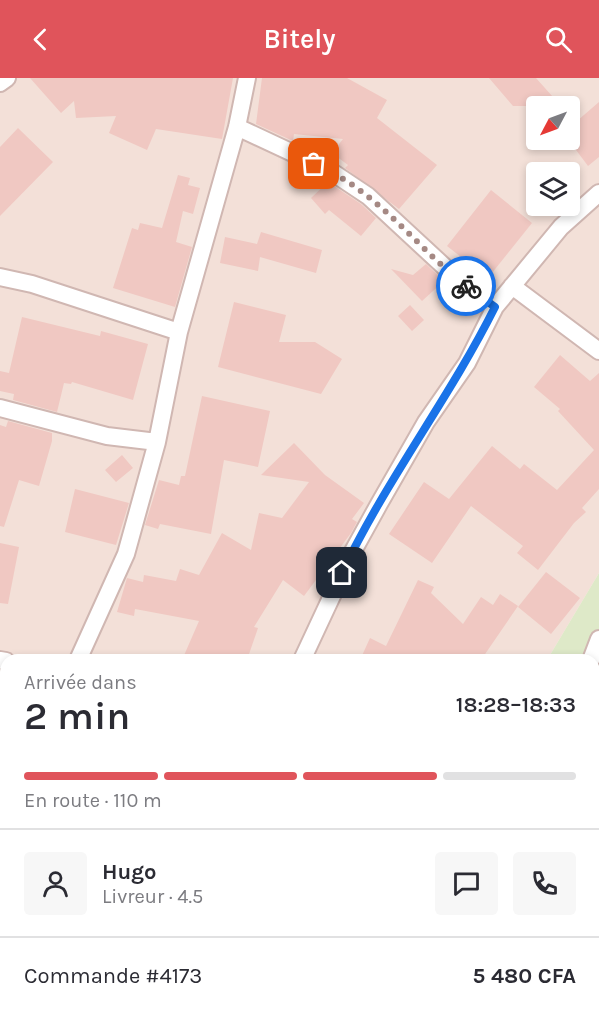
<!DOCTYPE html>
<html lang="fr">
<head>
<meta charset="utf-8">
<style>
	:root { --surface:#fff; --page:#f7f7f7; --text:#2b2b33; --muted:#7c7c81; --line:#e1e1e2; --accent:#e0545b }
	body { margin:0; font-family:Karla,sans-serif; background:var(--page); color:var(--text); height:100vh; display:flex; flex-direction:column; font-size:22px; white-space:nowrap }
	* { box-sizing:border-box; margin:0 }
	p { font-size:20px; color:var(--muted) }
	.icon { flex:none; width:33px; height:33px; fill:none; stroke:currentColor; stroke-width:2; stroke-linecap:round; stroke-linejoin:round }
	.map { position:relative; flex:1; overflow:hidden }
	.side { position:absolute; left:0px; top:576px; width:600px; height:372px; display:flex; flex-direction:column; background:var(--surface); border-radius:18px 18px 0 0; box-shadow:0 3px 9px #0003 }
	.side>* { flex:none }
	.needle { width:39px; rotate:229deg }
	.buttons { position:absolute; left:526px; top:18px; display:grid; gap:12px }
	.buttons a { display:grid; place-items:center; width:54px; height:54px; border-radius:6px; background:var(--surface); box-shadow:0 3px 9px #0003; font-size:30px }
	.pin { position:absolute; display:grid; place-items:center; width:51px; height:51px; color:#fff; margin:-26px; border-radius:12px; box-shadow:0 3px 9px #0006 }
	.courier { position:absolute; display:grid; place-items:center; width:60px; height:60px; margin:-30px; border:4px solid #1a73e8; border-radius:50%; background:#fff; color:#222; box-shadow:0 2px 8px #0007 }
	.overview em { font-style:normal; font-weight:600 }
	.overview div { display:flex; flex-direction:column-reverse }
	.overview { display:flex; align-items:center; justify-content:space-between; height:102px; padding:0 24px }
	h1 { font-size:39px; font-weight:600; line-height:45px }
	.bar { display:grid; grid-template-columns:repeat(4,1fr); gap:9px 6px; align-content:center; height:72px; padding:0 24px }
	.bar i { height:8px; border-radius:4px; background:var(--line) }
	.bar .selected { background:var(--accent) }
	.bar p { grid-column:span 4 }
	.line { display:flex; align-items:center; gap:15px; padding:0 24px; border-top:2px solid var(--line) }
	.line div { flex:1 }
	.round { display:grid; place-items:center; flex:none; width:63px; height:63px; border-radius:6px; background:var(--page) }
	header { display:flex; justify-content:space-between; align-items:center; height:78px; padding:0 24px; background:var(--accent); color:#fff; font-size:27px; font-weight:600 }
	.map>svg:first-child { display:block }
	.residential { fill:#f3e0d8; fill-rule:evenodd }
	.green { fill:#dee9c8 }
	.building { fill:#f0c8c2 }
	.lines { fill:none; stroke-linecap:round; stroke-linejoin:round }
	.street-casing { stroke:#d0b7b2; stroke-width:20 }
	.street { stroke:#fff; stroke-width:16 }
	.done { stroke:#a58984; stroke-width:6; stroke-dasharray:0 10.8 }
	.route { stroke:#1a73e8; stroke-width:8 }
</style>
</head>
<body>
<header><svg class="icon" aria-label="back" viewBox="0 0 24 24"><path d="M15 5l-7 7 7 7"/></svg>Bitely<svg class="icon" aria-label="search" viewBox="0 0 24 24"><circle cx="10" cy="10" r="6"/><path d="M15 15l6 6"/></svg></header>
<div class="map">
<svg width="599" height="948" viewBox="0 0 599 948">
	<rect width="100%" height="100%" fill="#fcf0e9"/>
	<path class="residential" d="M0,0H599V495L547,582H6V942H310L313,948H0ZM537,28H570V62H537ZM537,94H570V128H537Z"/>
	<path class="green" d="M599,495V948H313L310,942H594V582H547Z"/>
	<path class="building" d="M30,0H233L222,61L156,51L147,72L109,55L116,38L76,40L74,23L61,35Z
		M262,0H347L387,22L377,40L437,87L399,131L345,90L348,87L332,75L343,61L294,56L293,63L256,46Z
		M489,0H536L561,28H513Z
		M599,24V79L588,88L570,64V49Z
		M18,50L53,84L0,138V69Z
		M178,97L190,100L188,107L200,110L193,136L183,133L176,164L192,169L175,229L113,210L132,150L138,152L140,145L162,150Z
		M328,104L361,126L376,140L361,158L329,132L325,136L311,120Z
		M491,112L532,145L488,200L447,168Z
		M261,154L322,172L316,195L260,179L258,193L220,185L225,159L257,166Z
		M426,186L444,203L422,223L391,191L413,197Z
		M234,224L286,237L279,264H315L342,281L321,316L218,289Z
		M410,227L424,242L412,253L398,238Z
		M22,239L100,258L101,253L148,266L133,322L72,304L71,306L64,305L57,334L13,322L14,316L0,313V293L9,295Z
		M560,277L590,303L599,295V411L582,430L586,434L574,445L538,492L517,475L523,468L471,428L432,485L389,456L424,404L449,421L492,368L520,391L524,386L557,412L594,372L558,333L560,331L534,309Z
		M202,318L270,333L258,389L224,382L211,456L160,446L158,451L145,447L159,402L179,407L181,398H185Z
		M8,343L52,355V363L39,408L19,402L4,449L0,448V347L6,349Z
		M294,365L325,397L364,425L352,441L357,444L351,455L304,518L283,502L254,549L258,550L247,582H182L199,543L135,531L134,538L117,534L127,500L143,504L144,497L176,503L180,491L199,497L222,455L251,472L259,435L282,440L309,404L261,397Z
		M122,377L133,390L116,404L105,392Z
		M75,411L129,425L116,467L65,454Z
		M0,465L19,469L8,526L0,525Z
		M546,494L580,520L551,556L518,529Z
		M418,502L434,509L431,515L463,546L481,519L493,527L500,516L518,528L481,582H360L370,560L386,568Z"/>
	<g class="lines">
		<defs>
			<path id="street" d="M0,5L7,0
				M237,49L329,92L368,118L463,206L495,229
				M0,199L32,206L179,254
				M512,208L599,273
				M0,330L107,358L157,364
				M0,582L6,583
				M78,582L126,476L157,364L179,254L237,49L247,0
				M302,582L352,475L379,426L426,344L467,285L495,229L561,149L599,115
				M591,582L599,561
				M594,692H599
				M0,889H6"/>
		</defs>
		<use href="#street" class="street-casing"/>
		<use href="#street" class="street"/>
	</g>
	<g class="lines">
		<path class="done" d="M314,86C376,111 415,168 466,208"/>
		<path class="route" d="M342,495C386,402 449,321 495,229L466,208"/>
	</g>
</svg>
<div class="buttons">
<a><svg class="needle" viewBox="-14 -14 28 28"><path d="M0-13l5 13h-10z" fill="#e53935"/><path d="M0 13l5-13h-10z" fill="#7c7c81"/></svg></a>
<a><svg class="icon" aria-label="layers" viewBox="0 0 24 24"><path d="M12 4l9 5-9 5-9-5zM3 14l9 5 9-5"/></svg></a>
</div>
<div class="pin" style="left:314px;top:86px;background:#ea580c"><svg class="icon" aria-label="bag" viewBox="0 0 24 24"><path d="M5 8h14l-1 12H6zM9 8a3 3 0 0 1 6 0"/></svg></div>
<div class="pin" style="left:342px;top:495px;background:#1f2937"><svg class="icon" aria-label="home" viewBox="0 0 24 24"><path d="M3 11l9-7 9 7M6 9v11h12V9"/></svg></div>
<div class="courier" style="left:466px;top:208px"><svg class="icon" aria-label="bike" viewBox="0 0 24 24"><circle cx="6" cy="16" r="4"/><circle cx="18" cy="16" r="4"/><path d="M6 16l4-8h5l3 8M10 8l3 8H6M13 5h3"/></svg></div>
<section class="side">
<div class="overview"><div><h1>2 min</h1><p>Arrivée dans</p></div><em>18:28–18:33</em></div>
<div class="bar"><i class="selected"></i><i class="selected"></i><i class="selected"></i><i></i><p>En route · 110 m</p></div>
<div class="line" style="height:108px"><a class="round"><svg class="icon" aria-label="person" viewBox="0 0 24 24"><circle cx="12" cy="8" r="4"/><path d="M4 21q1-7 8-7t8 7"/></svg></a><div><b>Hugo</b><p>Livreur · 4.5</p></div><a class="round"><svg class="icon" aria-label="chat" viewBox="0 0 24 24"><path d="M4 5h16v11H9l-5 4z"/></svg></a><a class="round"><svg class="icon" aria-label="phone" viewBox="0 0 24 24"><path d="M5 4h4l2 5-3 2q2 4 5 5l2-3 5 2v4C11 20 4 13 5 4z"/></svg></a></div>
<div class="line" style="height:78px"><div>Commande #4173</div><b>5 480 CFA</b></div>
</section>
</div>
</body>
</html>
